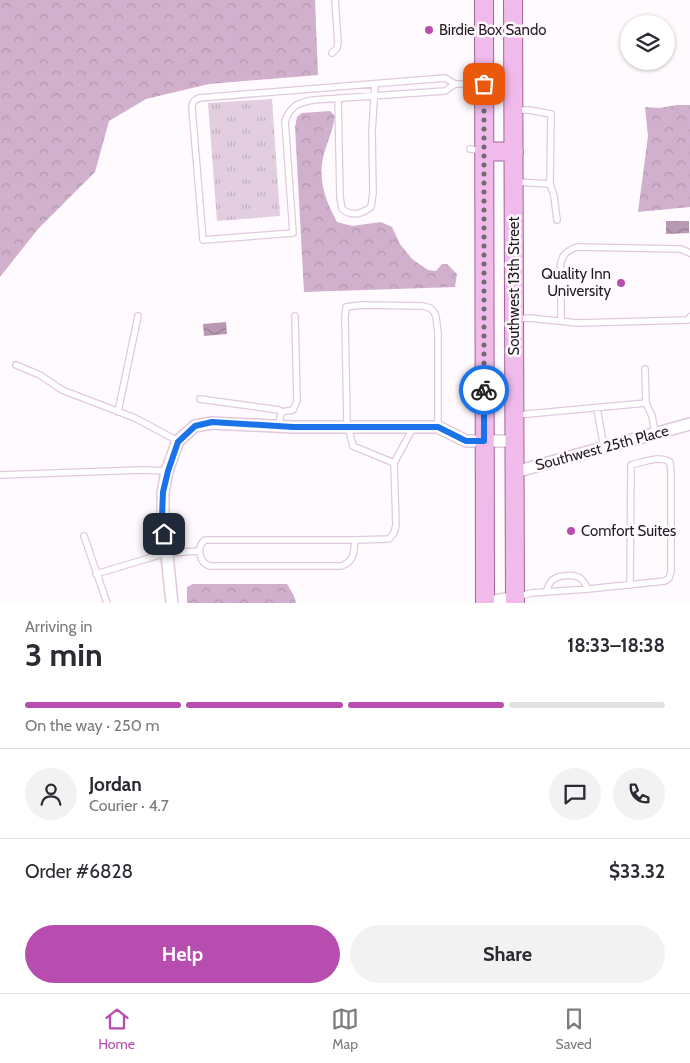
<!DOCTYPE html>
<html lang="en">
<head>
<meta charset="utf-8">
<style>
	:root { --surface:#fff; --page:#f2f2f3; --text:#2b2b33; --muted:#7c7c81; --line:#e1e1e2; --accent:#b74daf }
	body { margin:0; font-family:Cabin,sans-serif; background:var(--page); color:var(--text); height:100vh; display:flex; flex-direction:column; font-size:19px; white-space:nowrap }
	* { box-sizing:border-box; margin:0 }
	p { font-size:16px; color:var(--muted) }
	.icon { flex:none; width:28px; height:28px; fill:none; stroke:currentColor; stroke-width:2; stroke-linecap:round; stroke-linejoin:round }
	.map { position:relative; height:603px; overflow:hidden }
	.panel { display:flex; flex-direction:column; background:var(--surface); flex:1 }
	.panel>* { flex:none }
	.tools { position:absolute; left:620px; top:15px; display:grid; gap:10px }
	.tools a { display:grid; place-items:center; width:55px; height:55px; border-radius:50%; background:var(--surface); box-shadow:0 1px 4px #0004; font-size:25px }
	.pin { position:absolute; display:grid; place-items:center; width:42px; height:42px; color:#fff; margin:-21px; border-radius:10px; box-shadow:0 2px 8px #0006 }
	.courier { position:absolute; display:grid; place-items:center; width:50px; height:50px; margin:-25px; border:4px solid #1a73e8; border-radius:50%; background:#fff; color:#222; box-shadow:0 1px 6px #0007 }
	.overview em { font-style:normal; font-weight:800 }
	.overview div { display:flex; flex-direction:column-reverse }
	.overview { display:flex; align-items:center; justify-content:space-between; height:85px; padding:0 25px }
	h1 { font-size:32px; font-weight:800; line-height:38px }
	.bar { display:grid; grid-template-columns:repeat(4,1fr); gap:8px 5px; align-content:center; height:60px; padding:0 25px }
	.bar i { height:6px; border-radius:4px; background:var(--line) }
	.bar .selected { background:var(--accent) }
	.bar p { grid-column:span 4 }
	.line { display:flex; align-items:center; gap:12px; padding:0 25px; border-top:1px solid var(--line) }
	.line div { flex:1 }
	.round { display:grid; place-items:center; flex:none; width:52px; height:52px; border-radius:26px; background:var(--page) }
	.action { display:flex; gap:10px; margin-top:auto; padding:10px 25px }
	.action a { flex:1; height:58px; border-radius:30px; background:var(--accent); color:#fff; font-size:20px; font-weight:800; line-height:58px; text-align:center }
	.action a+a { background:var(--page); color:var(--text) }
	.menu { display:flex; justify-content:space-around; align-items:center; height:70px; border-top:1px solid var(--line); background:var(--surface); font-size:14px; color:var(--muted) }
	.menu a { display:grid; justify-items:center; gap:2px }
	.menu .selected { color:var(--accent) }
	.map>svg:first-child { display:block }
	.grass { fill:url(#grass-tufts) }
	.forest { fill:url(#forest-crowns) }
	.water { fill:url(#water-waves) }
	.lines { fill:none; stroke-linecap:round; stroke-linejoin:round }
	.service-casing { stroke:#e1c9dd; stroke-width:8 }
	.minor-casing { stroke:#e1c9dd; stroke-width:14 }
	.primary-casing { stroke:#a2649c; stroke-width:20 }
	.service { stroke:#fff; stroke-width:5.5 }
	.minor { stroke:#fff; stroke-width:11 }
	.primary { stroke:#f0baeb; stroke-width:18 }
	.done { stroke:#70696f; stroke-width:5; stroke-dasharray:0 9 }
	.route { stroke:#1a73e8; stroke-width:6 }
	.poi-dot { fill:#b74daf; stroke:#fffafe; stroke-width:2 }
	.labels { text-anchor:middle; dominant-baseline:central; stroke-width:5; stroke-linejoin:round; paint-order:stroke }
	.poi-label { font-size:15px; fill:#231b22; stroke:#fffafe; text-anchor:start }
	.street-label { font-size:15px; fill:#231b22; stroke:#fffafe }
</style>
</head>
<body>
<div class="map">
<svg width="690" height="603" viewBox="0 0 690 603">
	<defs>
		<pattern id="grass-tufts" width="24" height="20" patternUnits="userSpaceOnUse" patternTransform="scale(1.25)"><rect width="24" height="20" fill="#e3cee0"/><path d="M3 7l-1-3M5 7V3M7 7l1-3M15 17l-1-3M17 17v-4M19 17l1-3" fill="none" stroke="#c2b0c0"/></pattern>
		<pattern id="forest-crowns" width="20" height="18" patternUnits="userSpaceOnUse" patternTransform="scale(1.25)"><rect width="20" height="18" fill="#d0b0cc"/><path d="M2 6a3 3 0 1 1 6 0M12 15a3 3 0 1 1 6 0" fill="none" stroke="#b297af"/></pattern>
		<pattern id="water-waves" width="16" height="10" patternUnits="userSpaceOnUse" patternTransform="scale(1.25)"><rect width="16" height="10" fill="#b899b4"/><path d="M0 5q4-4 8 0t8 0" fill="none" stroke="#957c92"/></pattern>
	</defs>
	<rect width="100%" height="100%" fill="#fffafe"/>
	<path class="grass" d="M272,99L280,216L217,221L208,103Z"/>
	<path class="forest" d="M0,0H315L318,75L209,84L146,99L109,121L95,172L38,229L0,277Z
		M677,105H690V207L638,212L648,136L645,107L659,108Z
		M330,111L335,116C333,131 326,144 323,158C318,182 326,201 337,222L352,226L381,222L392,227L400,244L412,259L428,270L436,271L442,264H447L457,274L455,287L304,292L295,127L297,117L302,113Z
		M193,584H287L294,596L296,603H187V587Z"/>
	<path class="water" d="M666,221H689V233L666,234Z
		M226,322L227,334L204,336L203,324Z"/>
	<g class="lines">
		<defs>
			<path id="service" d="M516,33H529
				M332,53L337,48L338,42L335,0
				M455,84L445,91L313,100C298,103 291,105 285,121L293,233L203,240L192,108C192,102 194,100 199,98L445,78L455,84H482
				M338,98L340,197L342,209C352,217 362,214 371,207L373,193L372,132L375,85
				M516,110H529L551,114L550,184
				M470,149L483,151
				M516,182L550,184L554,196L557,220
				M560,274C560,259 562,252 577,247L681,249L690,253
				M517,319L529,318L578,323L688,320L690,317
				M561,320V292
				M16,365L40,375L62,390L135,418L178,441
				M200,399L279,410L281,412L279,427
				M646,403L652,416L655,434
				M597,408L604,448
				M118,412L138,316
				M281,412L293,410L297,401L295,316
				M517,415L646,403L645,369
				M394,463L414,426
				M0,475L141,470L167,471
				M84,536L107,603
				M355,540C354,552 354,562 341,566H210C199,563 196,547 205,540H355L389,539L394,533L396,525L394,463L353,446L347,422L345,318L346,307L361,305L423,306L430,308L434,312L436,317L438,333V427
				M96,574L166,553L200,551
				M546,592C548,588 549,581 554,579C560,575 576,574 581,579C584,581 586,586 588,589
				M517,597L531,593L588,589L665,581L669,578L671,572V472L670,462C659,455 644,462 631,465L630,585"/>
			<path id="minor" d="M515,472L690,424
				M172,603L163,516V493L167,471L178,441L195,426L212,423L293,427H438L466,441H515
				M485,603L515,597"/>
			<path id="primary" d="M484,0L485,603
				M513,0L515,603
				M484,151L514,152"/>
		</defs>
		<use href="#service" class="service-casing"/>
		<use href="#minor" class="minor-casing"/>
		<use href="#primary" class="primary-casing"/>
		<use href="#service" class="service"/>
		<use href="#minor" class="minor"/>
		<use href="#primary" class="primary"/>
	</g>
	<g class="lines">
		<path class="done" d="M484,84V390"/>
		<path class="route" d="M164,534L162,516L163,492L168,471L178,442L195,426L212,422L293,427H438L466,441H484V390"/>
	</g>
	<g class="poi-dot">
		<circle cx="429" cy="30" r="5"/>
		<circle cx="621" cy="283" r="5"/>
		<circle cx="571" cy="531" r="5"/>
	</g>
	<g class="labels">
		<g class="poi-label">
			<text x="439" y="30">Birdie Box Sando</text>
			<text x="611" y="274" text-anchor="end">Quality Inn<tspan x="611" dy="17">University</tspan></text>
			<text x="581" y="531">Comfort Suites</text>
		</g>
		<g class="street-label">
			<text transform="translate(514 286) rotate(-90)">Southwest 13th Street</text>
			<text transform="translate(602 448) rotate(-15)">Southwest 25th Place</text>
		</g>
	</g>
</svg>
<div class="tools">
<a><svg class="icon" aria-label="layers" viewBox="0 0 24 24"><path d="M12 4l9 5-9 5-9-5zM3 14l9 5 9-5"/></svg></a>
</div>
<div class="pin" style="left:484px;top:84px;background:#ea580c"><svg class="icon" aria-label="bag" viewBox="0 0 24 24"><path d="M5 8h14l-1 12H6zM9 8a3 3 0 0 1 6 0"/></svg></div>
<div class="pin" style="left:164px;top:534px;background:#1f2937"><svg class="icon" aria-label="home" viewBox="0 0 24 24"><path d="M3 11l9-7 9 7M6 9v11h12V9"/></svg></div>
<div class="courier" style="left:484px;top:390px"><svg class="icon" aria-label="bike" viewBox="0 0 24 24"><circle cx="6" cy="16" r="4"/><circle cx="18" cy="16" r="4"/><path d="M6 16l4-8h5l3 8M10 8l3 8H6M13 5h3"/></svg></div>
</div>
<section class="panel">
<div class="overview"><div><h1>3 min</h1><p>Arriving in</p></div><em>18:33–18:38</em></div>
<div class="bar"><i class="selected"></i><i class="selected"></i><i class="selected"></i><i></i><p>On the way · 250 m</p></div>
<div class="line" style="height:90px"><a class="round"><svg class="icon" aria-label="person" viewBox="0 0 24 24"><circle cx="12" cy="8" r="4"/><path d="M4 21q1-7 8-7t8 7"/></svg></a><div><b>Jordan</b><p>Courier · 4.7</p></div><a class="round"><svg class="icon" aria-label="chat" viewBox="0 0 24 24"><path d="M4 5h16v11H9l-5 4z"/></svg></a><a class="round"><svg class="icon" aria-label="phone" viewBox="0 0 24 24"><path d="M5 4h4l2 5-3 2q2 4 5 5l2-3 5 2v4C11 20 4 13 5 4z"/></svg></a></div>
<div class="line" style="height:65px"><div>Order #6828</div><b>$33.32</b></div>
<div class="action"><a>Help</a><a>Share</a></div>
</section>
<nav class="menu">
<a class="selected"><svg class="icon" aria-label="home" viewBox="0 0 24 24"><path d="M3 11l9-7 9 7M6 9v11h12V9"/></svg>Home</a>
<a><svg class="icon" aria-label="map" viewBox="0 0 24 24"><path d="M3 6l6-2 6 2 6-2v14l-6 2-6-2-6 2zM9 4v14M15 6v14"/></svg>Map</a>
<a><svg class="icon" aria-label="saved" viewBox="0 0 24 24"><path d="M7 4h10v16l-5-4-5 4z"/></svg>Saved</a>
</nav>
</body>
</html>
